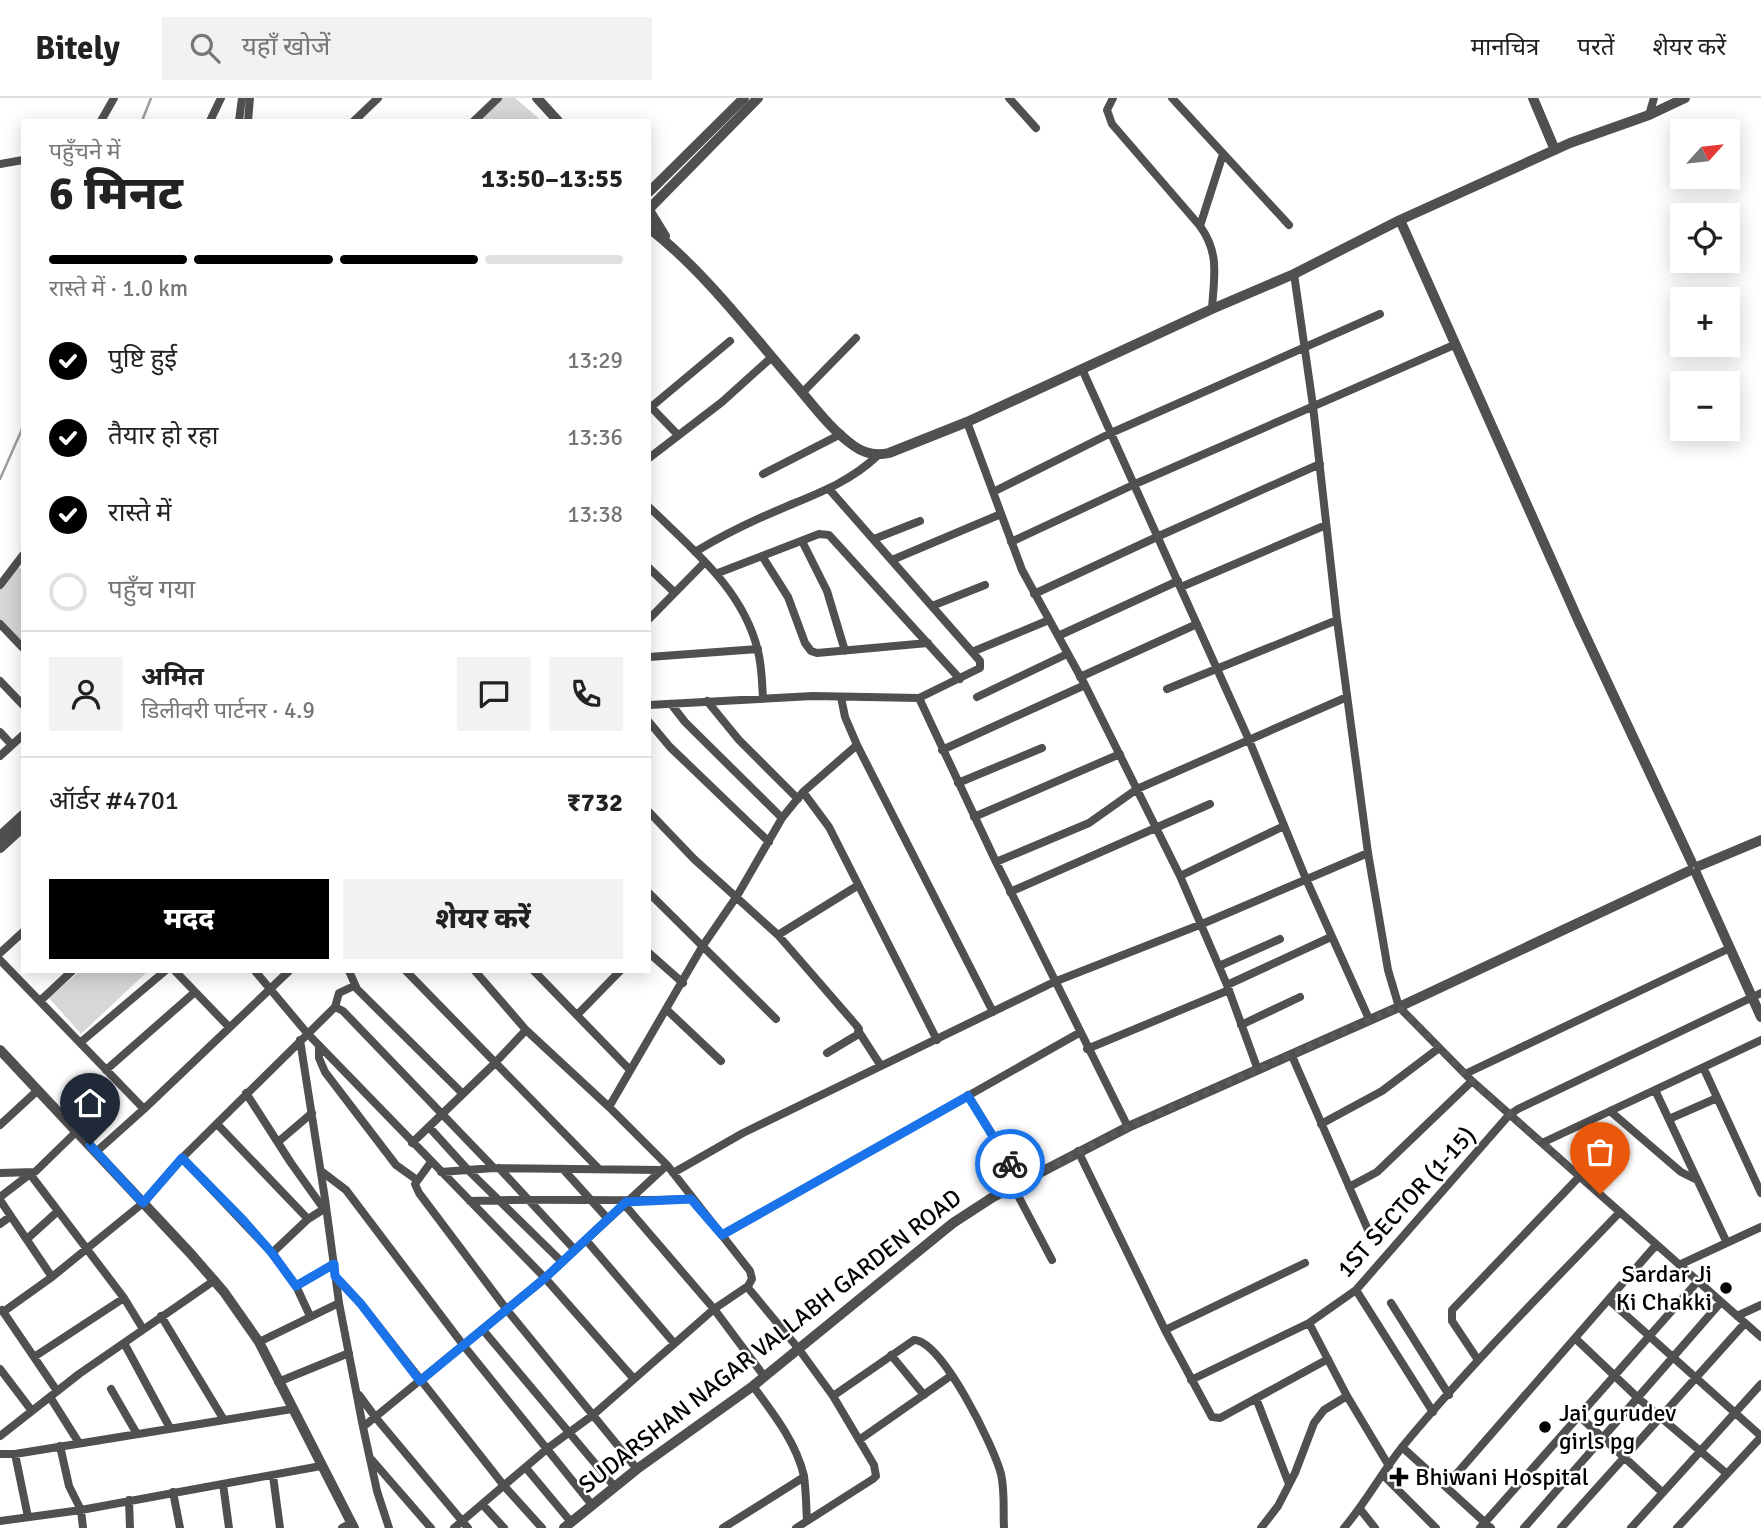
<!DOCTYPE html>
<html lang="hi">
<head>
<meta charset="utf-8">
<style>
	:root { --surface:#fff; --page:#f2f2f2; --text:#222; --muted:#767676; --line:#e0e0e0; --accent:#000 }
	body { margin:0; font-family:Signika,"Noto Sans Devanagari",sans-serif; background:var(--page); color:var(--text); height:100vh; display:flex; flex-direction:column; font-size:26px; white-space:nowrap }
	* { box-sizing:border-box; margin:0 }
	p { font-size:23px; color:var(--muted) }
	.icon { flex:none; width:38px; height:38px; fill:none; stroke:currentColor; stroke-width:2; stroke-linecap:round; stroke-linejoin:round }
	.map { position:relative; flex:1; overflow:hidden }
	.side { position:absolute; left:21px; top:21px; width:630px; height:854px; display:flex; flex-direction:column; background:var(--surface); border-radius:0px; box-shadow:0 4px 18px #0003 }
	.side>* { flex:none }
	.needle { width:46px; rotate:63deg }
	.controls { position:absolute; left:1670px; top:21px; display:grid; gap:14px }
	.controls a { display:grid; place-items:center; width:70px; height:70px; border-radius:0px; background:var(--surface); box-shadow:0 4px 18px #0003; font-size:35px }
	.pin { position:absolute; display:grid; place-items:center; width:60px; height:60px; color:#fff; margin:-72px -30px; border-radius:50% 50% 50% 0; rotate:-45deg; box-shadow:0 0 7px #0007 }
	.pin .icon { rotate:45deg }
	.courier { position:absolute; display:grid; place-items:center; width:70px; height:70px; margin:-35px; border:5px solid #1a73e8; border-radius:50%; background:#fff; color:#222; box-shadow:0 2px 9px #0007 }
	.summary em { font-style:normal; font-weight:800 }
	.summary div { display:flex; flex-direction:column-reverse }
	.summary { display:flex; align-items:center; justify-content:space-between; height:119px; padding:0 28px }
	h1 { font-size:46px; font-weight:800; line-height:52px }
	.bar { display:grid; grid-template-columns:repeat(4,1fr); gap:10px 7px; align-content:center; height:84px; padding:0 28px }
	.bar i { height:9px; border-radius:5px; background:var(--line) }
	.bar .current { background:var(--accent) }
	.bar p { grid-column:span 4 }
	.line { display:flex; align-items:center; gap:18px; padding:0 28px; border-top:2px solid var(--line) }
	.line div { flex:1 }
	.round { display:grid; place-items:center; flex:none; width:74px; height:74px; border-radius:0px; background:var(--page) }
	ol { padding:0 28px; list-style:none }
	li { display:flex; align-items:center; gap:21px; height:77px }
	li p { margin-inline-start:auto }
	li .icon { padding:7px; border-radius:50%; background:var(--accent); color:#fff; stroke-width:4 }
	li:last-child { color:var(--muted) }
	li i { width:38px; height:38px; border:4px solid var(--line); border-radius:50% }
	.cta { display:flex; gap:14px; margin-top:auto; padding:14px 28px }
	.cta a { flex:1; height:80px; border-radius:0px; background:var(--accent); color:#fff; font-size:28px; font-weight:800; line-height:80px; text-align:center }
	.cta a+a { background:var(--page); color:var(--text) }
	header { display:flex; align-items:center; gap:42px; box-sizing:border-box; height:98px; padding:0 35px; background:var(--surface); border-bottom:2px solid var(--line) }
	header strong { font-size:33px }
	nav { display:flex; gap:38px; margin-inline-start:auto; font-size:24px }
	.search { width:490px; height:63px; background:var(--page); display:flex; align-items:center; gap:18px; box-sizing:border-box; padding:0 24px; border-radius:0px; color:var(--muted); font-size:26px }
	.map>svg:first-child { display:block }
	.green { fill:#d7d7d7 }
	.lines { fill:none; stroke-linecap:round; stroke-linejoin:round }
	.stream { stroke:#9e9e9e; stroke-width:2.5 }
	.minor { stroke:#505050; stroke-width:8 }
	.tertiary { stroke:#505050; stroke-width:10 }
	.done { stroke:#595959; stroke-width:7; stroke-dasharray:0 12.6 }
	.route { stroke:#1a73e8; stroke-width:9 }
	.poi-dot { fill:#000; stroke:#fff; stroke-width:2.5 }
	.labels { text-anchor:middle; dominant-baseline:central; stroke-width:5; stroke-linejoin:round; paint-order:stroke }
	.street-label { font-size:24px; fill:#000; stroke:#fff }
	.poi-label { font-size:24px; fill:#000; stroke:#fff; text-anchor:start }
</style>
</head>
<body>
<header>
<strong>Bitely</strong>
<div class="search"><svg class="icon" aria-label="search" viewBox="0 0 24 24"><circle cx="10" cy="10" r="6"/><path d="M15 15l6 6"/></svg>यहाँ खोजें</div>
<nav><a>मानचित्र</a><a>परतें</a><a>शेयर करें</a></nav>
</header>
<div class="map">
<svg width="1761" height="1430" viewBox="0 0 1761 1430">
	<rect width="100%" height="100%" fill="#fff"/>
	<path class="green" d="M501,0H515L542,23H476Z
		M17,467L23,473V545L0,522V484Z
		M80,873H148L81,936L49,900Z"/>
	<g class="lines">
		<path class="stream" d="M142,23L151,0
			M0,381L23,329"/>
		<path class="minor" d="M1009,0L1036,30
			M1113,0L1107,12L1112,26L1200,128C1220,156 1214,178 1212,211
			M1172,0L1289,127
			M1649,17L1654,0
			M101,23L114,0
			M210,23L221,0
			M239,23L242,0
			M248,23L250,0
			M354,23L378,0
			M474,23L498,0
			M0,66L23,62
			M1200,128L1223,56
			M1294,176L1313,308L1337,522L1368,755L1388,872L1399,909L1472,983L1761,1239
			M1082,271L1249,642L1306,781L1369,921
			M803,294L856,240
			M649,307L678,337
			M651,309L730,243
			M967,324L1022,472L1085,587L1180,778L1227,887L1258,972
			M649,360L722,304L772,259
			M763,376L841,336
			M993,394L1111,335L1380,216
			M649,409C693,452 743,491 758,553C762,569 762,585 763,601
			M874,441L920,423
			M802,443L827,493L845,553
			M1011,444L1135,386L1454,247
			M695,454C723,437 752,423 783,410C816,396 850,384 877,358
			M762,458L788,499L805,545L811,553L817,555L928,545
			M892,462L1001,416
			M649,470L674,494
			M718,475L819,436L829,437L960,581
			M0,487L23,457
			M1181,489L1326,427
			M1034,496L1159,438L1320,366
			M932,508L985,487
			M649,521L705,464
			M0,526L23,550
			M1058,538L1178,483
			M972,554L1049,522
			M649,559L758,551
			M1080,579L1197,526
			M0,583L23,607
			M1167,591L1337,522
			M841,599L845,619L857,647L993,914
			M977,599L1067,556
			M919,600L996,764L1128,1029
			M707,603L739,642L798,701
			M671,606L685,624L782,720
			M649,607L813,598L919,600L980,570V563L829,391
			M649,624L670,649L769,744
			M0,634L12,647
			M942,652L1085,587
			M0,658L23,637
			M958,685L1042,650
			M803,694L829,729L937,942
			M649,714L694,761L778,837L856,927L859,931L857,937L827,955
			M974,719L1120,656
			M996,764L1089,725L1137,691L1347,599
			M1180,778L1284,728
			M1010,794L1210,706
			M649,795L776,921
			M778,837L857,788
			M0,855L23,834
			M649,855L683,885
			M0,862L144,1011
			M1219,868L1280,841
			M175,873L229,929
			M255,873L307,935L545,1180L634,1281
			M349,873L357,891L462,995
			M406,873L599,1071
			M475,873L526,932L609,1009
			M534,873L630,972
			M1227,887L1331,839
			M40,903L72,873
			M335,909L339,895L354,888
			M667,912L721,963
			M578,916L620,873
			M1241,927L1300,899
			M859,934L881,968
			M300,942L325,1101L339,1205L363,1329
			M81,944L165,873
			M319,948V960L325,974L396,1067L417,1082
			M1087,951L1229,892
			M1292,958L1368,1132
			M1704,971L1761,1095
			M106,972L195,894
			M1465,976L1730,850
			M1655,992L1727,1145
			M246,995L291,1065L326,1114
			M968,997L1021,1084
			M1610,1013L1681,1074L1697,1082
			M1669,1021L1717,1000
			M217,1026L308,1121
			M1321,1026L1382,993L1439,950
			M0,1027L38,992
			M429,1029L468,1072L562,1164
			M278,1044L312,1015
			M412,1045L494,966L526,932
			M1542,1045L1761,942
			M1078,1053L1165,1232L1212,1319L1220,1320L1328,1261
			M96,1054L144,1011L289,873
			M182,1060L272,1155L296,1188L310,1218
			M431,1064L415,1086L419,1095L507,1212L637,1371
			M499,1070L575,1152
			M563,1071L608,1121
			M321,1073L346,1092L464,1248L592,1407
			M441,1074L494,1070L661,1072
			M0,1075L35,1074L77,1033
			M673,1075L743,1035L1054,884L1202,826L1368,755
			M1013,1088L1052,1162
			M1349,1089L1377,1074L1472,983
			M0,1099L30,1076L124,1200L143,1231
			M0,1102L52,1179
			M470,1103C544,1100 617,1104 691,1101
			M624,1106L714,1211L764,1278
			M0,1126L11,1118
			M722,1137L1079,935
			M27,1141L58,1113
			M586,1142L674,1245
			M272,1155L308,1121L324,1111
			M1679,1167L1761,1129
			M335,1178L361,1206L505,1389L542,1430
			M296,1188L334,1166
			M1356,1192L1433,1314
			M1609,1202L1761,1338
			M1391,1205L1449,1297
			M2,1212L57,1293
			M3,1214L52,1179L143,1105L182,1060L335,909L343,913L494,1070
			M161,1218L224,1322
			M1737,1218L1761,1207
			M1309,1225L1347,1298L1389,1368
			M483,1232L614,1388
			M1165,1232L1305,1165
			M1576,1241L1638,1300L1726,1375
			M259,1244L339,1205
			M124,1245L170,1330
			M891,1257L924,1297
			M34,1259L124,1200
			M1478,1262L1452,1223V1212L1580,1078
			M0,1271L32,1313
			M1191,1282L1309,1225L1356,1192L1509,1017L1518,1011L1761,895
			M278,1284L349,1255
			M753,1288C773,1315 796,1344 804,1378C806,1392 806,1407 807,1422
			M111,1291L137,1336
			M359,1297L376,1320L468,1430
			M833,1298L914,1242C942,1242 994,1349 1001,1376C1005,1393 1003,1412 1004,1430
			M50,1299L79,1345
			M1256,1300L1289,1386
			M1578,1317L1662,1394
			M0,1338L79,1276L215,1182
			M859,1342L952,1277
			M60,1348L69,1388L81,1412L83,1430
			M1402,1349L1491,1430
			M0,1356H15L292,1311
			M15,1356L28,1419
			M372,1362L431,1430
			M526,1370L571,1424
			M1383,1377L1436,1430
			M273,1378L280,1430
			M223,1386L229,1430
			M1446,1388L1656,1147
			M173,1394L180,1430
			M129,1402L130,1430
			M483,1407L504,1430
			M1360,1411L1375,1430
			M0,1423L81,1412L321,1368
			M342,1430L351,1425
			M389,1430L377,1393L363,1329L545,1180L667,1067
			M454,1430L548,1350L593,1317L714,1211L748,1188
			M723,1430L804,1379
			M796,1430L873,1381L876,1378L874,1367L833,1298L798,1250L749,1191L748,1188L752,1181L750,1173L667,1067L609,1009L702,849L737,798L782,720L803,694L857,647
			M1261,1430L1278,1408L1295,1375L1314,1325L1324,1312L1347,1298
			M1344,1430C1366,1404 1382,1374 1403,1348C1471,1266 1546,1191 1620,1114
			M1480,1430L1698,1183
			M1524,1430L1721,1204
			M1561,1430L1745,1225
			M1631,1430L1761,1286
			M1677,1430L1761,1339"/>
		<path class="tertiary" d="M537,0L558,23
			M1533,0L1555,52
			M649,94L744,0
			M649,111L758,0
			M649,112L665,138
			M1400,122L1580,526L1692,765
			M649,130C704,173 749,233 795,286C813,307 831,332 854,348C865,356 876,358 889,355L967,324L1212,211L1294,176L1400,122L1570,45L1649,17L1685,0
			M0,738L23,717
			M0,750L23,729
			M1699,768L1761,742
			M1696,775L1761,919
			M0,952L191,1156L224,1194L259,1244L354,1430
			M564,1430L637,1371L753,1288L953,1125L993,1099L1128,1029L1399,909L1689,773"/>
	</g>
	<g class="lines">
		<path class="done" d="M1010,1066L1021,1084L1128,1029L1399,909L1472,983L1600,1096"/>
		<path class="route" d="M90,1047L143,1105L182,1060L243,1122L272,1155L296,1188L334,1166L335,1178L361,1206L420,1283L545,1180L626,1104L691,1101L722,1137L968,998L1010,1066"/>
	</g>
	<g class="poi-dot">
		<circle cx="1726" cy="1190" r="7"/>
		<circle cx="1545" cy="1329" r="7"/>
		<path d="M1395.5 1368.5h7v7h7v7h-7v7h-7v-7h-7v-7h7z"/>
	</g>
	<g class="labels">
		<g class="street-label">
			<text transform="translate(1406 1104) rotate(-48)">1ST SECTOR (1-15)</text>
			<text transform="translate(770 1243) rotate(-38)">SUDARSHAN NAGAR VALLABH GARDEN ROAD</text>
		</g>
		<g class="poi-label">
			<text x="1712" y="1176" text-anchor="end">Sardar Ji<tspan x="1712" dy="28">Ki Chakki</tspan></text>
			<text x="1559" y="1315">Jai gurudev<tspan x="1559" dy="28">girls pg</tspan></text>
			<text x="1415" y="1379">Bhiwani Hospital</text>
		</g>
	</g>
</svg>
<div class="controls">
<a><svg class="needle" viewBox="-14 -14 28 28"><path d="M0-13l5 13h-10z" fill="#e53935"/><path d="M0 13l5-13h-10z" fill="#767676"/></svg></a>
<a><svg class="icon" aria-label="locate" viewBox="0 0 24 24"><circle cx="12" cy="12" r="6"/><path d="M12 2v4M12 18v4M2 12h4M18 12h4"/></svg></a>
<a>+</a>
<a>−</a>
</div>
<div class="pin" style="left:1600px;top:1096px;background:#ea580c"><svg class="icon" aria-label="bag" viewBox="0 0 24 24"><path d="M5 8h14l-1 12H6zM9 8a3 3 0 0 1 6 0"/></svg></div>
<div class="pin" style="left:90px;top:1047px;background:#1f2937"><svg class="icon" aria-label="home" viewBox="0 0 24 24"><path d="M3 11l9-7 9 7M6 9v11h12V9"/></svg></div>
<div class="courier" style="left:1010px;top:1066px"><svg class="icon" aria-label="bike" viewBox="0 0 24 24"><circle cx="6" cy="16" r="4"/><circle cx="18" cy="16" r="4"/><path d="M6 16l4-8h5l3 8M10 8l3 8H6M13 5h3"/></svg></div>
<section class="side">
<div class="summary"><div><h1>6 मिनट</h1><p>पहुँचने में</p></div><em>13:50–13:55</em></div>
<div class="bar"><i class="current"></i><i class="current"></i><i class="current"></i><i></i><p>रास्ते में · 1.0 km</p></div>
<ol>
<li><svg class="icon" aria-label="check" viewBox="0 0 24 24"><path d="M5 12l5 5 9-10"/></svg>पुष्टि हुई<p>13:29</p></li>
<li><svg class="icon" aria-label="check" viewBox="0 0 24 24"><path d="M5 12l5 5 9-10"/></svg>तैयार हो रहा<p>13:36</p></li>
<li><svg class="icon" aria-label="check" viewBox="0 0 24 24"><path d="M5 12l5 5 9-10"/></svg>रास्ते में<p>13:38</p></li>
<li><i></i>पहुँच गया</li>
</ol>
<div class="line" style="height:126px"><a class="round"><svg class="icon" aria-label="person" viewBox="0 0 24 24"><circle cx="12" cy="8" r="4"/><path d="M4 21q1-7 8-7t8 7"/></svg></a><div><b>अमित</b><p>डिलीवरी पार्टनर · 4.9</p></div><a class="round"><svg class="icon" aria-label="chat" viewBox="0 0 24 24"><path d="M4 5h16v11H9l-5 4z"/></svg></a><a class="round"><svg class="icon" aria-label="phone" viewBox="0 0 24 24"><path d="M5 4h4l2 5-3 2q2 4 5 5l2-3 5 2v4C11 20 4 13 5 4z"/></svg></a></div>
<div class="line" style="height:91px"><div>ऑर्डर #4701</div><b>₹732</b></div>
<div class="cta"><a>मदद</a><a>शेयर करें</a></div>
</section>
</div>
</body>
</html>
